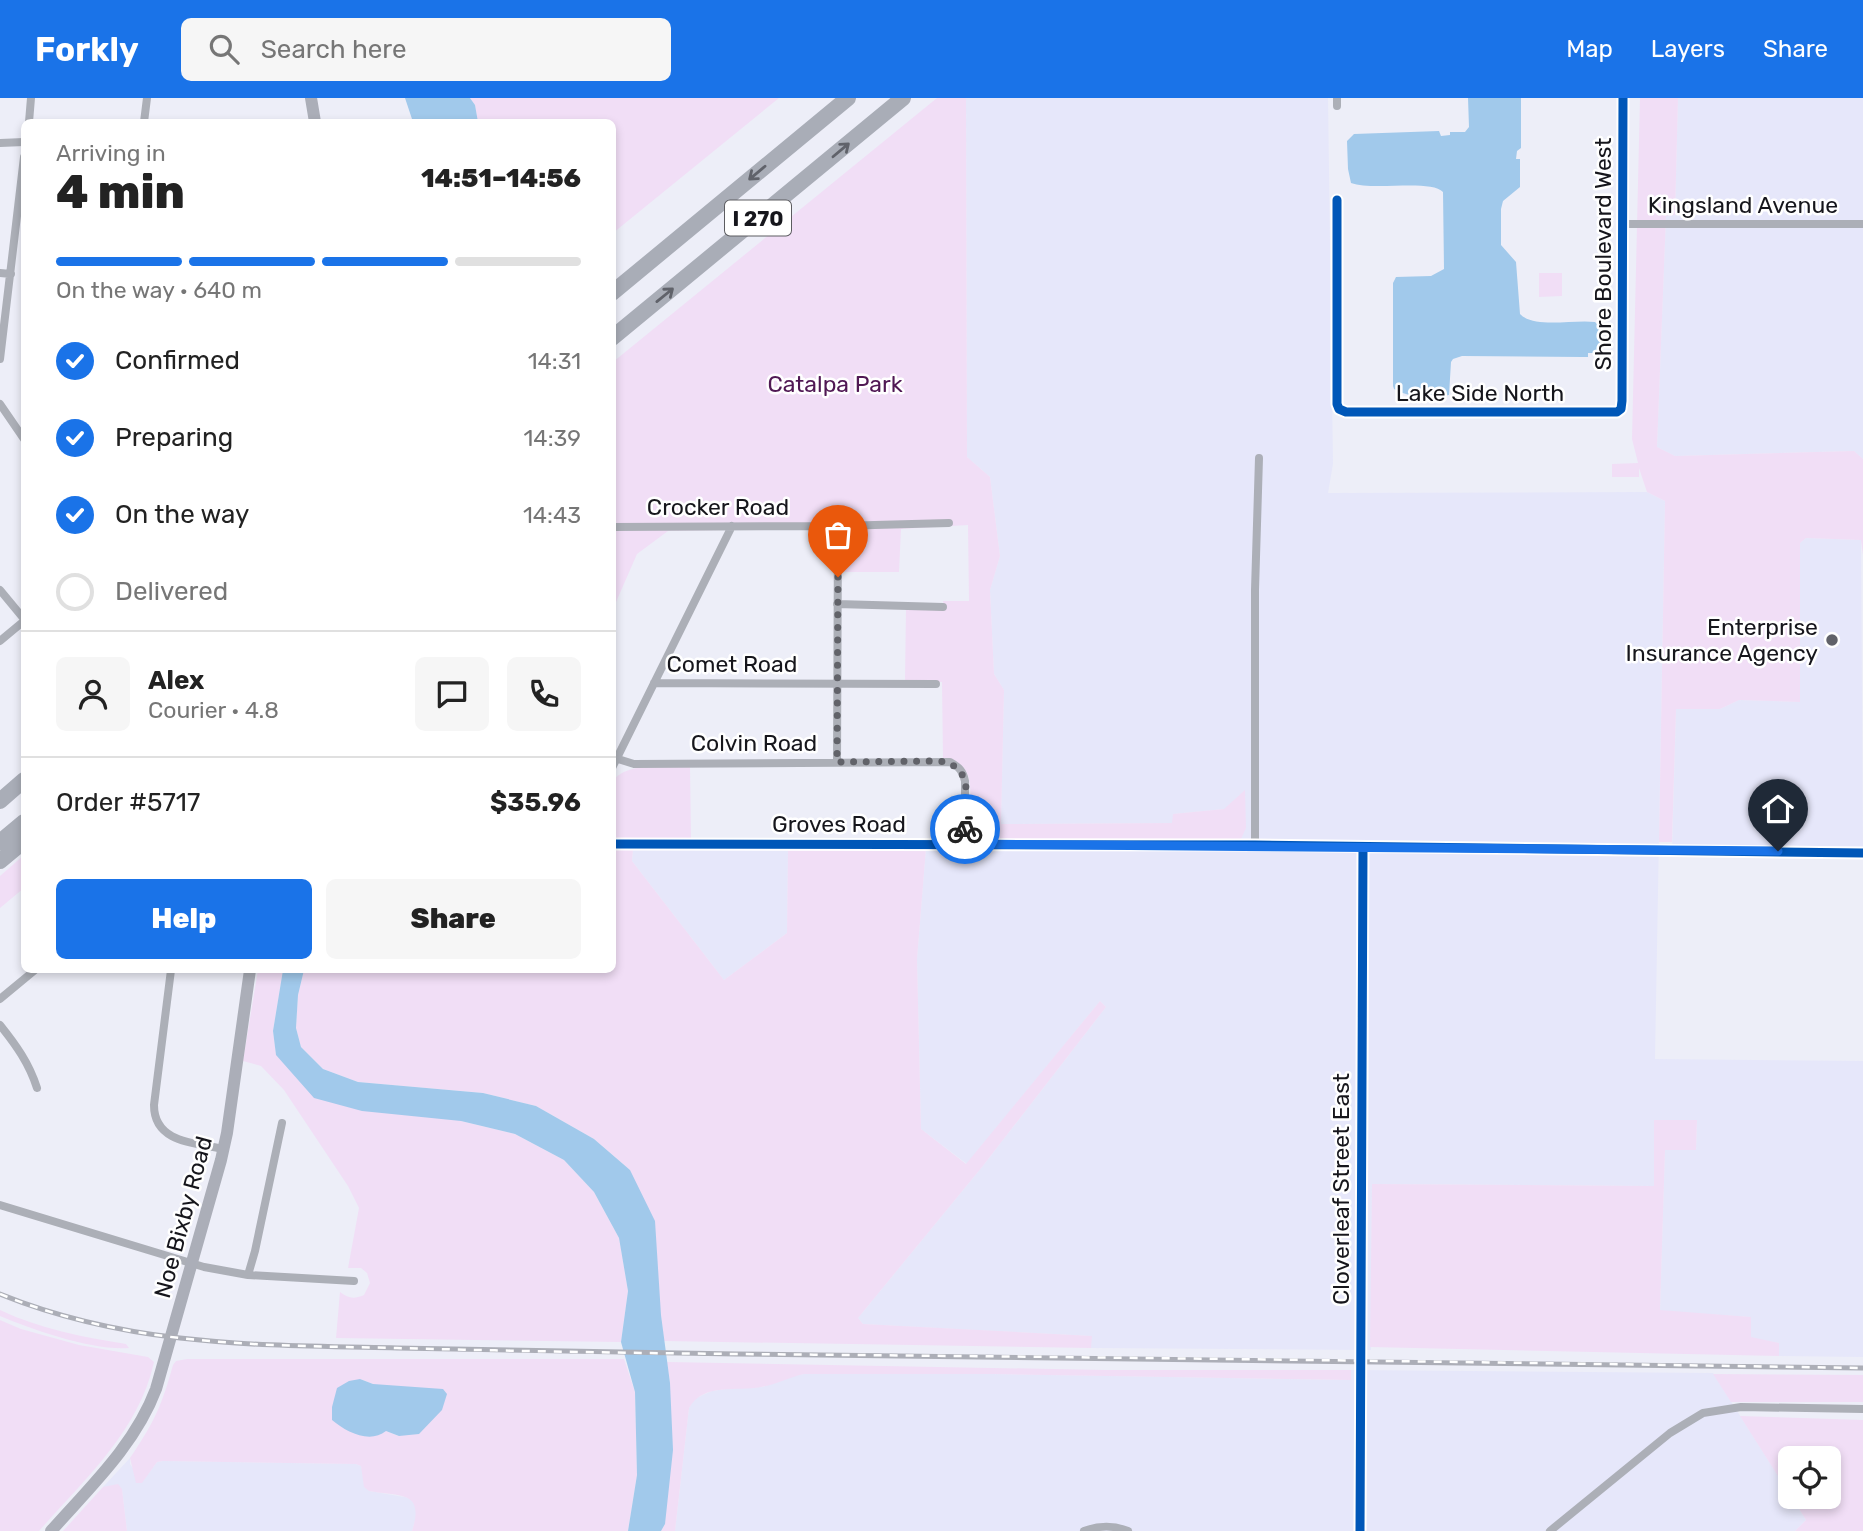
<!DOCTYPE html>
<html lang="en">
<head>
<meta charset="utf-8">
<style>
	:root { --surface:#fff; --page:#f6f6f6; --text:#222; --muted:#767676; --line:#e0e0e0; --accent:#1a73e8 }
	body { margin:0; font-family:Rubik,sans-serif; background:var(--page); color:var(--text); height:100vh; display:flex; flex-direction:column; font-size:26px; white-space:nowrap }
	* { box-sizing:border-box; margin:0 }
	p { font-size:23px; color:var(--muted) }
	.icon { flex:none; width:38px; height:38px; fill:none; stroke:currentColor; stroke-width:2; stroke-linecap:round; stroke-linejoin:round }
	.map { position:relative; flex:1; overflow:hidden }
	.side { position:absolute; left:21px; top:21px; width:595px; height:854px; display:flex; flex-direction:column; background:var(--surface); border-radius:10px; box-shadow:0 4px 10px #0003 }
	.side>* { flex:none }
	.controls { position:absolute; left:1778px; top:1348px; display:grid; gap:14px }
	.controls a { display:grid; place-items:center; width:63px; height:63px; border-radius:10px; background:var(--surface); box-shadow:0 4px 10px #0003; font-size:35px }
	.pin { position:absolute; display:grid; place-items:center; width:60px; height:60px; color:#fff; margin:-72px -30px; border-radius:50% 50% 50% 0; rotate:-45deg; box-shadow:0 0 7px #0007 }
	.pin .icon { rotate:45deg }
	.courier { position:absolute; display:grid; place-items:center; width:70px; height:70px; margin:-35px; border:5px solid #1a73e8; border-radius:50%; background:#fff; color:#222; box-shadow:0 2px 9px #0007 }
	.head em { font-style:normal; font-weight:800 }
	.head div { display:flex; flex-direction:column-reverse }
	.head { display:flex; align-items:center; justify-content:space-between; height:119px; padding:0 35px }
	h1 { font-size:46px; font-weight:800; line-height:52px }
	.bar { display:grid; grid-template-columns:repeat(4,1fr); gap:10px 7px; align-content:center; height:84px; padding:0 35px }
	.bar i { height:9px; border-radius:5px; background:var(--line) }
	.bar .on { background:var(--accent) }
	.bar p { grid-column:span 4 }
	.line { display:flex; align-items:center; gap:18px; padding:0 35px; border-top:2px solid var(--line) }
	.line div { flex:1 }
	.round { display:grid; place-items:center; flex:none; width:74px; height:74px; border-radius:10px; background:var(--page) }
	ol { padding:0 35px; list-style:none }
	li { display:flex; align-items:center; gap:21px; height:77px }
	li p { margin-inline-start:auto }
	li .icon { padding:7px; border-radius:50%; background:var(--accent); color:#fff; stroke-width:4 }
	li:last-child { color:var(--muted) }
	li i { width:38px; height:38px; border:4px solid var(--line); border-radius:50% }
	.action { display:flex; gap:14px; margin-top:auto; padding:14px 35px }
	.action a { flex:1; height:80px; border-radius:10px; background:var(--accent); color:#fff; font-size:28px; font-weight:800; line-height:80px; text-align:center }
	.action a+a { background:var(--page); color:var(--text) }
	header { display:flex; align-items:center; gap:42px; box-sizing:border-box; height:98px; padding:0 35px; background:var(--accent); color:#fff }
	header strong { font-size:33px }
	nav { display:flex; gap:38px; margin-inline-start:auto; font-size:24px }
	.search { width:490px; height:63px; background:var(--page); display:flex; align-items:center; gap:18px; box-sizing:border-box; padding:0 24px; border-radius:10px; color:var(--muted); font-size:26px }
	.map>svg:first-child { display:block }
	.built { fill:#e6e7fa }
	.green { fill:#f1def6; fill-rule:evenodd }
	.water { fill:#a1c9eb }
	.lines { fill:none; stroke-linecap:round; stroke-linejoin:round }
	.street { stroke:#acafb7; stroke-width:8 }
	.secondary { stroke:#abaeb8; stroke-width:12 }
	.highway { stroke:#a9adb7; stroke-width:16 }
	.rail-casing { stroke:#acaeb7; stroke-width:5 }
	.rail { stroke:#fff; stroke-width:2.5; stroke-dasharray:8; stroke-linecap:butt }
	.cycleway-casing { stroke:#fff; stroke-width:13 }
	.cycleway { stroke:#0057b8; stroke-width:9 }
	.oneway { stroke:#60626a }
	.done { stroke:#616269; stroke-width:7; stroke-dasharray:0 12.6 }
	.route { stroke:#1a73e8; stroke-width:9 }
	.poi-dot { fill:#616269; stroke:#fff; stroke-width:2.5 }
	.labels { text-anchor:middle; dominant-baseline:central; stroke-width:5; stroke-linejoin:round; paint-order:stroke }
	.shield { fill:#fff; stroke:#5c5c60; stroke-width:2 }
	.shield-label { font-size:21px; font-weight:bold; fill:#16161c }
	.street-label { font-size:23px; fill:#16161c; stroke:#fff }
	.park-label { font-size:23px; fill:#501854; stroke:#fff }
	.poi-label { font-size:23px; fill:#16161c; stroke:#fff; text-anchor:end }
</style>
</head>
<body>
<header>
<strong>Forkly</strong>
<div class="search"><svg class="icon" aria-label="search" viewBox="0 0 24 24"><circle cx="10" cy="10" r="6"/><path d="M15 15l6 6"/></svg>Search here</div>
<nav><a>Map</a><a>Layers</a><a>Share</a></nav>
</header>
<div class="map">
<svg width="1863" height="1433" viewBox="0 0 1863 1433">
	<rect width="100%" height="100%" fill="#edeef8"/>
	<path class="built" d="M966,0H1328L1333,366L1328,395L1647,394L1665,403L1655,961L1863,963V1259L1779,1258V1245L1751,1240V1219L1660,1213L1665,1051L1696,1052L1697,1022H1654V1088L1372,1086L1371,1252L1091,1250V1238L863,1226L858,1220L982,1069L1106,909L1100,903L967,1066L921,1031L917,861L926,750L982,740L991,742L1231,743L1224,711L1174,716L1173,725L1001,726L1004,592L994,576L990,492L1000,458L990,379L967,359Z
		M1678,0H1863V361L1854,353L1675,358L1657,349L1666,118L1675,117Z
		M1806,440L1861,442L1863,759L1672,755L1676,611H1720L1739,602L1800,604V445Z
		M691,748L788,750L787,835L724,882L632,763L633,751Z
		M1351,1272L1713,1275L1806,1422L1795,1433H675L689,1310L694,1301L712,1293L733,1290L763,1289L792,1278L804,1276H993L1351,1282Z
		M130,1360V1366L142,1384L157,1364L163,1363L356,1366L361,1368L369,1393L410,1400L416,1405L417,1416L412,1433H127L122,1391L103,1389Z"/>
	<path class="green" d="M470,0H779L613,135L612,24H478L475,7Z
		M937,0H966L967,359L990,379L1000,458L990,492L994,576L1004,592L1001,726L1172,725L1173,716L1224,711L1245,692L1246,730L1241,741L1231,743L991,742C946,731 997,669 943,660L942,584L905,583L906,510H944L943,503H969L968,427L901,431L899,474H841L840,430L668,433L637,456L613,511V264Z
		M1640,0H1678L1675,117L1666,118L1657,349L1675,358L1854,353L1863,361V457L1861,442L1806,440L1800,445V604L1739,602L1720,611H1676L1672,744H1659L1665,403L1647,394L1639,370V379H1612V366L1638,365L1632,341Z
		M1539,175H1562V198L1539,199Z
		M690,668L691,740H613L612,685C623,663 668,669 690,668Z
		M788,750H926L917,861L921,1031L966,1066L1100,903L1106,909L982,1069L858,1220L863,1226L1092,1238L1091,1250L664,1243L661,1217L630,1072L594,1041L536,1008L483,995L358,984L323,971L301,949L296,930L298,897L304,872H612L613,751H633L632,763L724,882L787,835Z
		M24,757V790L0,810V778Z
		M258,872H283L273,933L276,957L461,1023L515,1036L564,1062L594,1094L619,1140L628,1193L621,1244L336,1240L340,1194C349,1201 354,1201 364,1197L370,1185L367,1175L361,1170H348L359,1110L348,1088L284,992L261,968L243,963Z
		M1654,1022H1697L1696,1052H1665L1660,1212L1751,1219V1239L1779,1245V1258L1370,1249L1372,1086L1654,1088Z
		M0,1212C40,1231 83,1239 126,1246L129,1250C94,1253 33,1232 0,1218Z
		M0,1222L21,1231L79,1247L148,1259L154,1264C139,1333 84,1382 39,1433H0Z
		M187,1261H624L635,1294L637,1377L628,1433H412C425,1392 401,1399 369,1393L364,1389L361,1368L356,1366L163,1363L157,1364L142,1385H136L130,1360C154,1325 162,1307 173,1267L176,1263ZM360,1281L373,1286L399,1338L386,1333Z
		M667,1264L1105,1272H1351V1282L993,1276H804C789,1279 776,1287 761,1289C737,1294 704,1284 689,1310L675,1433H661L665,1426L670,1285Z
		M1713,1276L1863,1277V1304H1731Z
		M1740,1318L1863,1322V1433H1795L1806,1422L1791,1398H1829V1360H1790V1397Z
		M118,1386L122,1391L127,1433H63L103,1389Z"/>
	<path class="water" d="M405,0H470L475,7L478,24H413Z
		M1468,0H1521V50L1517,53L1516,61H1520V89L1503,103L1501,111V147L1516,164L1520,216C1534,231 1574,221 1595,224L1603,232V252L1599,255H1588V259H1583L1462,258L1453,261L1451,264L1449,297L1443,298L1441,293H1432V297C1418,299 1406,298 1394,291L1393,288V185L1396,179L1431,178L1444,171L1443,94C1431,81 1373,93 1351,85L1348,71L1347,43L1354,36L1439,33L1441,38L1450,37V34H1465L1469,29Z
		M283,872H304L298,897L296,930L301,949L323,971L358,984L483,995L536,1008L594,1041L630,1072L655,1123L661,1217L670,1285L673,1352L665,1426L661,1433H628L637,1377L635,1294L621,1244L628,1193L619,1140L594,1094L564,1062L515,1036L461,1023L362,1013L314,1000L276,957L273,933Z
		M360,1281L373,1286L443,1291L447,1296L442,1312L419,1336L399,1338L386,1333C370,1346 346,1334 332,1322V1309L337,1290L349,1283Z"/>
	<g class="lines">
		<path class="street" d="M1337,8V0
			M29,24L31,0
			M144,24L147,0
			M0,45L24,44
			M1337,102V306L1339,311L1346,314H1617L1621,311L1622,303L1623,0
			M1623,126H1863
			M0,175L11,176
			M0,261L24,59
			M0,306L24,341
			M612,429L838,428L949,425
			M0,492L24,521
			M837,506L943,509
			M0,543L24,523
			M654,585L936,586
			M618,661L634,666L950,664C959,669 963,673 965,683V745
			M837,664L838,428
			M612,670L732,428
			M612,746L1255,747L1863,755
			M1255,747V492L1259,360
			M171,872L154,1007C154,1045 195,1045 224,1051
			M0,901L35,872
			M0,927C16,947 29,965 37,990
			M0,1107L204,1169L248,1177L354,1183
			M248,1177L255,1153L282,1025
			M1084,1433C1100,1427 1113,1427 1128,1433
			M1360,1433L1363,749
			M1550,1433L1670,1335L1703,1315L1741,1309L1863,1311"/>
		<path class="secondary" d="M311,0L315,24
			M51,1433C90,1389 135,1347 156,1291L221,1062L227,1035L250,872"/>
		<path class="highway" d="M612,195L848,0
			M612,240L903,0
			M0,703L24,682
			M0,744L24,724
			M0,763L24,743"/>
		<defs>
			<path id="rail" d="M0,1196C131,1249 259,1247 397,1250C510,1253 623,1255 736,1256C1111,1259 1487,1264 1863,1270"/>
		</defs>
		<use href="#rail" class="rail-casing"/>
		<use href="#rail" class="rail"/>
		<defs>
			<path id="cycleway" d="M1337,102V306L1339,311L1346,314H1617L1621,311L1622,303L1623,0
				M612,746L1255,747L1863,755
				M1360,1433L1363,749"/>
		</defs>
		<use href="#cycleway" class="cycleway-casing"/>
		<use href="#cycleway" class="cycleway"/>
	</g>
	<defs><path id="oneway-shaft" d="M-6 0H5M1.5-3L5.5 0L1.5 3" fill="none" stroke-width="1.6" stroke-linecap="round" stroke-linejoin="round" transform="scale(1.75)"/></defs>
	<g class="oneway">
		<use href="#oneway-shaft" transform="translate(841 52) rotate(-40)"/>
		<use href="#oneway-shaft" transform="translate(757 75) rotate(140)"/>
		<use href="#oneway-shaft" transform="translate(665 197) rotate(-39)"/>
	</g>
	<g class="lines">
		<path class="done" d="M838,479L837,664L938,663C976,667 965,703 965,731"/>
		<path class="route" d="M965,731V746L1778,753"/>
	</g>
	<circle class="poi-dot" cx="1832" cy="542" r="7"/>
	<g class="labels">
		<rect class="shield" x="725" y="102.5" width="66" height="35" rx="5"/>
		<g class="shield-label">
			<text x="758" y="120">I 270</text>
		</g>
		<g class="street-label">
			<text x="1743" y="107">Kingsland Avenue</text>
			<text transform="translate(1603 156) rotate(-90)">Shore Boulevard West</text>
			<text x="1480" y="295">Lake Side North</text>
			<text x="718" y="409">Crocker Road</text>
			<text x="732" y="566">Comet Road</text>
			<text x="754" y="645">Colvin Road</text>
			<text x="839" y="726">Groves Road</text>
			<text transform="translate(1341 1091) rotate(-90)">Cloverleaf Street East</text>
			<text transform="translate(183 1119) rotate(-75)">Noe Bixby Road</text>
		</g>
		<g class="park-label">
			<text x="835" y="286">Catalpa Park</text>
		</g>
		<g class="poi-label">
			<text x="1818" y="529">Enterprise<tspan x="1818" dy="26">Insurance Agency</tspan></text>
		</g>
	</g>
</svg>
<div class="controls">
<a><svg class="icon" aria-label="locate" viewBox="0 0 24 24"><circle cx="12" cy="12" r="6"/><path d="M12 2v4M12 18v4M2 12h4M18 12h4"/></svg></a>
</div>
<div class="pin" style="left:838px;top:479px;background:#ea580c"><svg class="icon" aria-label="bag" viewBox="0 0 24 24"><path d="M5 8h14l-1 12H6zM9 8a3 3 0 0 1 6 0"/></svg></div>
<div class="pin" style="left:1778px;top:753px;background:#1f2937"><svg class="icon" aria-label="home" viewBox="0 0 24 24"><path d="M3 11l9-7 9 7M6 9v11h12V9"/></svg></div>
<div class="courier" style="left:965px;top:731px"><svg class="icon" aria-label="bike" viewBox="0 0 24 24"><circle cx="6" cy="16" r="4"/><circle cx="18" cy="16" r="4"/><path d="M6 16l4-8h5l3 8M10 8l3 8H6M13 5h3"/></svg></div>
<section class="side">
<div class="head"><div><h1>4 min</h1><p>Arriving in</p></div><em>14:51–14:56</em></div>
<div class="bar"><i class="on"></i><i class="on"></i><i class="on"></i><i></i><p>On the way · 640 m</p></div>
<ol>
<li><svg class="icon" aria-label="check" viewBox="0 0 24 24"><path d="M5 12l5 5 9-10"/></svg>Confirmed<p>14:31</p></li>
<li><svg class="icon" aria-label="check" viewBox="0 0 24 24"><path d="M5 12l5 5 9-10"/></svg>Preparing<p>14:39</p></li>
<li><svg class="icon" aria-label="check" viewBox="0 0 24 24"><path d="M5 12l5 5 9-10"/></svg>On the way<p>14:43</p></li>
<li><i></i>Delivered</li>
</ol>
<div class="line" style="height:126px"><a class="round"><svg class="icon" aria-label="person" viewBox="0 0 24 24"><circle cx="12" cy="8" r="4"/><path d="M4 21q1-7 8-7t8 7"/></svg></a><div><b>Alex</b><p>Courier · 4.8</p></div><a class="round"><svg class="icon" aria-label="chat" viewBox="0 0 24 24"><path d="M4 5h16v11H9l-5 4z"/></svg></a><a class="round"><svg class="icon" aria-label="phone" viewBox="0 0 24 24"><path d="M5 4h4l2 5-3 2q2 4 5 5l2-3 5 2v4C11 20 4 13 5 4z"/></svg></a></div>
<div class="line" style="height:91px"><div>Order #5717</div><b>$35.96</b></div>
<div class="action"><a>Help</a><a>Share</a></div>
</section>
</div>
</body>
</html>
